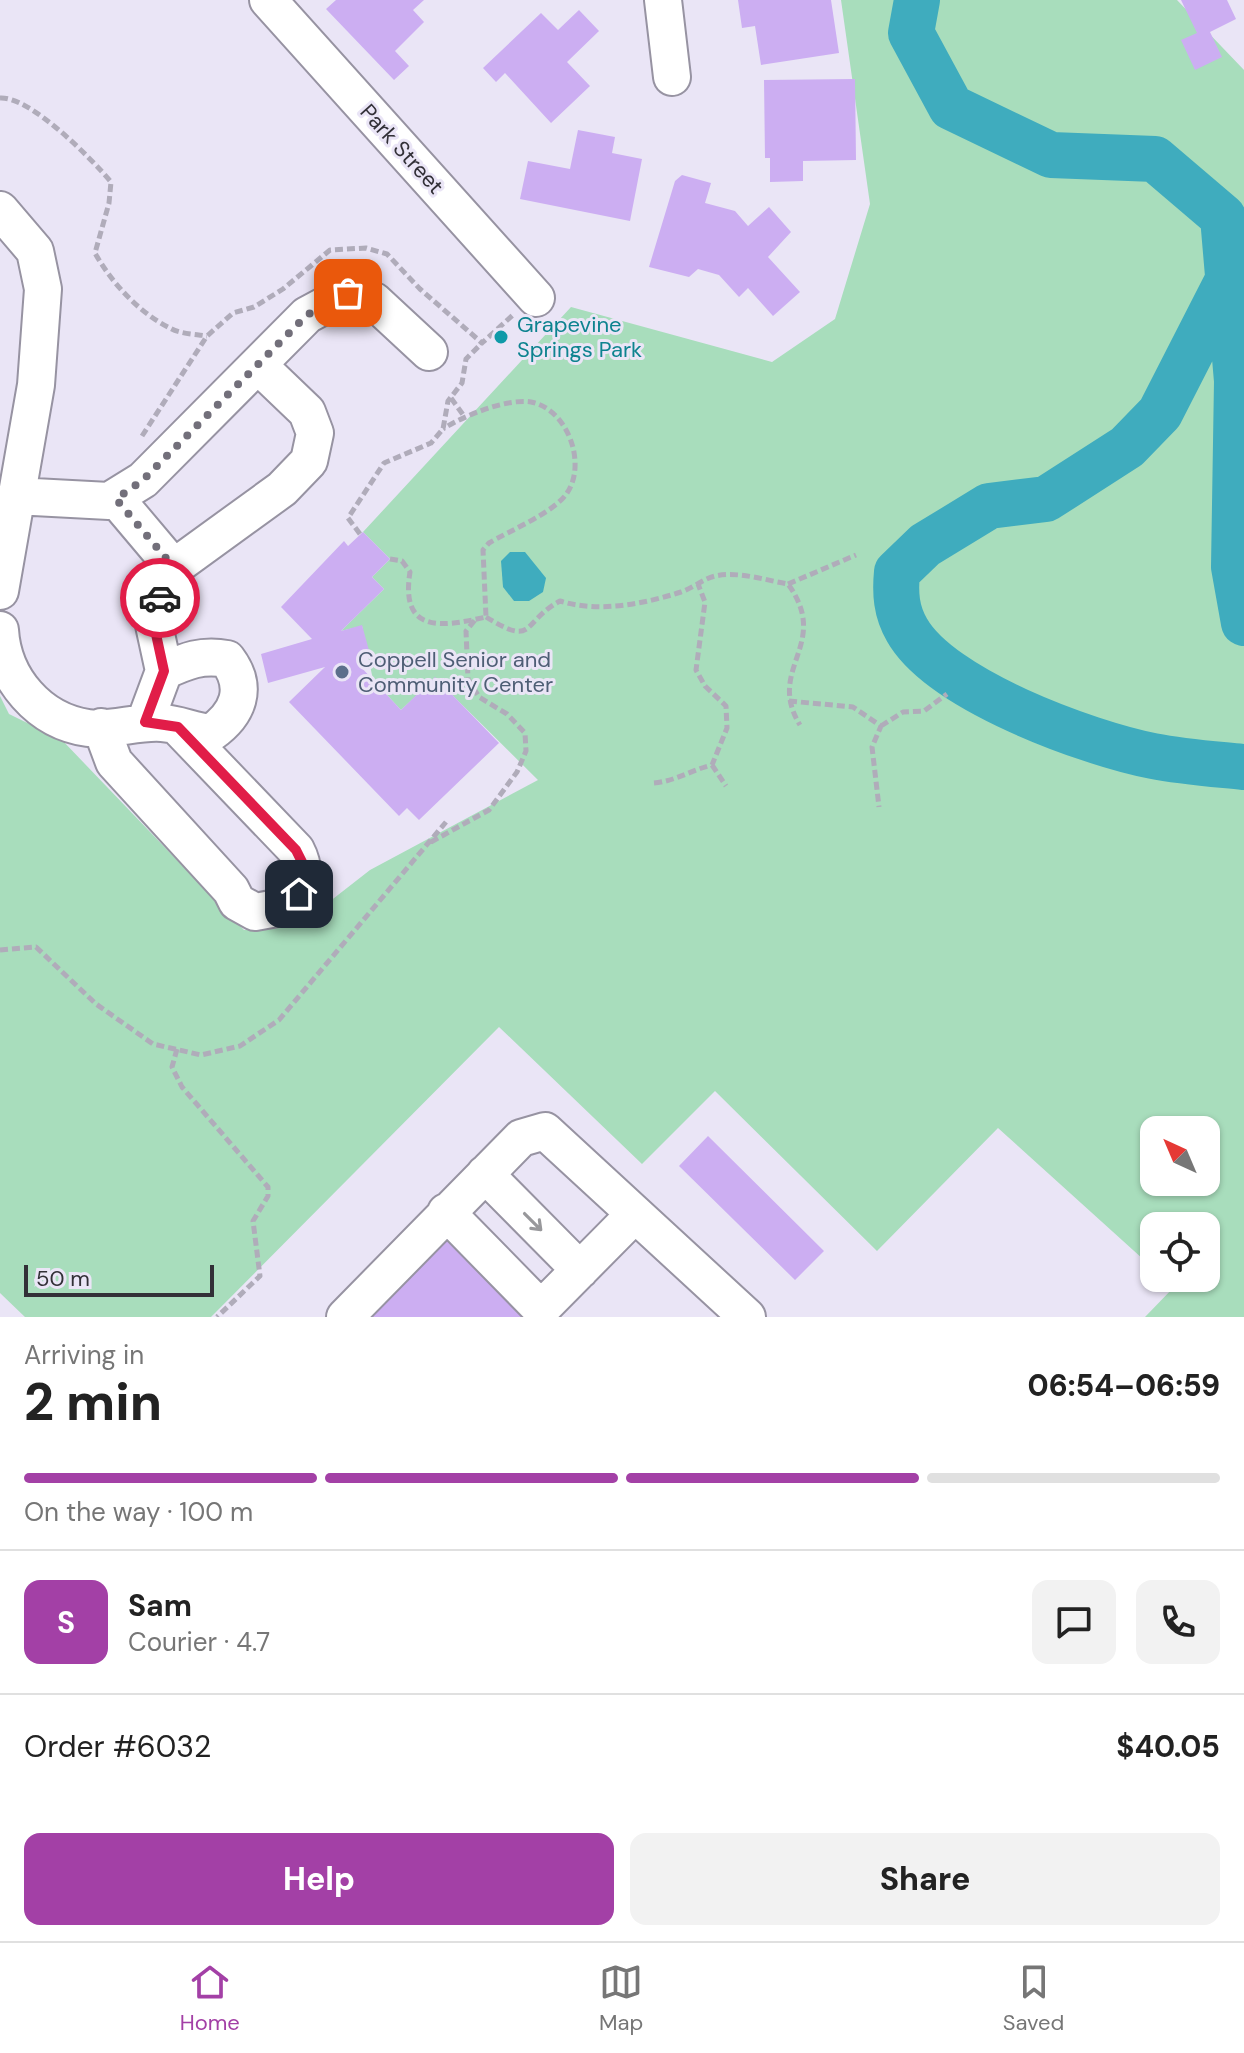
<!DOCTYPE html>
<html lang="en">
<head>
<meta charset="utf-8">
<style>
	:root { --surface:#fff; --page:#f2f2f2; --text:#222; --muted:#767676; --line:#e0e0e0; --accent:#a340a6 }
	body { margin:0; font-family:"DM Sans",sans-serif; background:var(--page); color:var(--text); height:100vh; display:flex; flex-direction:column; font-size:30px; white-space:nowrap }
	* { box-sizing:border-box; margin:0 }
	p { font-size:26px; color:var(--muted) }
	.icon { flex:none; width:44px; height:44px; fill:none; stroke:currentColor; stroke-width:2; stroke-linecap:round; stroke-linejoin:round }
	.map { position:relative; height:1317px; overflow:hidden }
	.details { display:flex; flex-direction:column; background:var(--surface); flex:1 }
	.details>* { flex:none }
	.needle { width:52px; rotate:316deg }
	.fabs { position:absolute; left:1140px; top:1116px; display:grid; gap:16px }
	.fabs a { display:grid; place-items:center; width:80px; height:80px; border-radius:16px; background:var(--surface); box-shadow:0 2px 6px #0004; font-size:40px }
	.scale { position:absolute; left:24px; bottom:20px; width:190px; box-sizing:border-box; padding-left:8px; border:4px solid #323037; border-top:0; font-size:22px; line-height:28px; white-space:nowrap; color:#323037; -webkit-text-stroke:6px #eae5f6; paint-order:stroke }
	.pin { position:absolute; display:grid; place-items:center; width:68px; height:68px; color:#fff; margin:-34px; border-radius:16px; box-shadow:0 4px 12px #0006 }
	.courier { position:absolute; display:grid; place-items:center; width:80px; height:80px; margin:-40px; border:6px solid #e11d48; border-radius:50%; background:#fff; color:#222; box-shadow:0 2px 10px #0007 }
	.headline em { font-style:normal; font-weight:800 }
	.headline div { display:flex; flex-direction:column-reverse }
	.headline { display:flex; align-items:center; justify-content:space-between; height:136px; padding:0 24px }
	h1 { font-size:52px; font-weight:800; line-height:60px }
	.bar { display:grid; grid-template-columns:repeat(4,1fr); gap:12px 8px; align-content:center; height:96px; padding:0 24px }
	.bar i { height:10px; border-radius:6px; background:var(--line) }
	.bar .current { background:var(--accent) }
	.bar p { grid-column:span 4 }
	.line { display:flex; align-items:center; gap:20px; padding:0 24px; border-top:2px solid var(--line) }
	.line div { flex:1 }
	.round { display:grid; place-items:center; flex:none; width:84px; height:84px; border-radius:16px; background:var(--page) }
	.action { display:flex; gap:16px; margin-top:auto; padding:16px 24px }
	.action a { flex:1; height:92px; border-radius:16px; background:var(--accent); color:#fff; font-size:32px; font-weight:800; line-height:92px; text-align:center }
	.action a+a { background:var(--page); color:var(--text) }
	.menu { display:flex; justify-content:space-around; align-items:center; height:112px; border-top:2px solid var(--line); background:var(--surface); font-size:22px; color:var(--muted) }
	.menu a { display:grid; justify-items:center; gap:4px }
	.menu .current { color:var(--accent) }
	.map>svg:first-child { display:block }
	.green { fill:#a8ddbc; fill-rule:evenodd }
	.water { fill:#3facbe }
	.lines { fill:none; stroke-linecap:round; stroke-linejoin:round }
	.river { stroke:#3facbe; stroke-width:46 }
	.building { fill:#ccaef2 }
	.minor-casing { stroke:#9793a2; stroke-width:40 }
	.path { stroke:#b0acba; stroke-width:5; stroke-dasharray:8 4; stroke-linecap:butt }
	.minor { stroke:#fff; stroke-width:36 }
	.oneway { stroke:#98989b }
	.done { stroke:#726f7a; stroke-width:8; stroke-dasharray:0 14.4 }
	.route { stroke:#e11d48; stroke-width:10 }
	.culture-dot { fill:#0f9aa8; stroke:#eae5f6; stroke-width:3 }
	.service-dot { fill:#5c6f8a; stroke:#eae5f6; stroke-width:3 }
	.labels { text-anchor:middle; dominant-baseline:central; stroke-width:6; stroke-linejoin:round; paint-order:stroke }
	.street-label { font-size:22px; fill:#323037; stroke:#eae5f6 }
	.culture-label { font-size:22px; fill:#0d838f; stroke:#eae5f6; text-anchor:start }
	.service-label { font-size:22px; fill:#4e5e75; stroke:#eae5f6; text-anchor:start }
</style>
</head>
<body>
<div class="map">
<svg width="1244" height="1317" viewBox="0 0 1244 1317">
	<rect width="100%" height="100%" fill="#eae5f6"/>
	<path class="green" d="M841,0H1177L1244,70V1317H1145L1174,1287L1164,1278H1206V1226H1154V1269L998,1128L877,1251L715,1091L642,1164L499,1027L211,1317H25L0,1293V696L9,714L62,740L244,930L297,927L370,870L538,780L435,678L401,710L373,680L362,626L341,631L384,589L372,577L390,559L363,532L571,307L772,362L835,319L870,204ZM1154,1130H1206V1182H1154Z"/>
	<path class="water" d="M510,552H525L546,578L543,592L529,601H514L503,587L501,561Z"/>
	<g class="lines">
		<path class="river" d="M917,0L911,33L951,107L1051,155L1155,159L1223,217L1237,381L1234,567L1244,623
			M1229,278L1160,413L1127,447L1046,499L989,506L925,545L897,572C895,593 896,611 907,630C941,690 1087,743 1153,756C1183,762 1214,764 1244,767"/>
	</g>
	<path class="building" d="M336,0H424L413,10L424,22L395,51L409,66L394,80L326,9Z
		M738,0H831L839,53L761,65L755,26L742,28Z
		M1181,0H1227L1236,19L1210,32L1222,57L1195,70L1181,40L1197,33Z
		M579,10L599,31L567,62L590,86L551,123L505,73L496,82L483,68L541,13L558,30Z
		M855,79L856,160L803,161V181L770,182V158H765L764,80Z
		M578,130L615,137L612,153L642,159L630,221L520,199L528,161L570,169Z
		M682,175L711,183L705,203L735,211L748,226L769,207L791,232L768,257L800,292L773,316L748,288L739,297L719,275L698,269L689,277L649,267L675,181Z
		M363,532L390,559L372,577L384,589L341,631L362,625L370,654L357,658L360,666L401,710L435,677L499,743L419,820L407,808L399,816L289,702L325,667L268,683L261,654L312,639L281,607L344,541L348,546Z
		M708,1136L824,1251L795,1280L679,1166Z
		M445,1239L522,1317H366Z"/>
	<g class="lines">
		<defs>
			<path id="minor" d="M268,0L536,298
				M663,0L672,77
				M0,210L35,251L43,289L36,385L0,591
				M15,496L109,501L143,480L307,315L348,293L374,301L429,352
				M116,499L170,563L154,625L164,671
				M169,571L282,489L309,461L315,433L307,412L259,366
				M0,630C3,679 39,721 88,728C112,731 138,721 162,723C178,724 194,731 211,733C238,714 249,688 227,659C202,654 186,661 164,671L145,722
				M101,727L114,762L231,890L237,902L255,912L293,905C304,885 306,869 296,850L178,727
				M485,1174L580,1270
				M446,1212L541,1309L635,1214
				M345,1317L521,1138L545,1131L747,1317"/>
		</defs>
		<use href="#minor" class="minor-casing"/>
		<path class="path" d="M0,98C30,96 92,159 111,182L109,203L95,253C111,282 139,313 170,328C180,334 195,334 207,336
			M451,398L464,416
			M142,436L207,336L233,313L254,307L283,289L330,250L366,248L387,254L420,289L482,343L514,314
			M360,534L348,518L384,463L431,443L443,429L448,401L462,383L466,359L482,343
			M390,559L402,561L410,572C400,634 442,627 486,617L483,550L489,543C509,531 555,512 567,493C587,464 568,409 531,402C507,398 463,416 443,429
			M788,584L856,555
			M486,617C536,648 521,622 560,601C598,613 644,604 681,592C693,588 703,579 715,576C738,571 765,580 788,584C832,645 765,668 800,725
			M789,701L853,707L881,726L872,747L879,807
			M881,726L903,712L924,711L947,694
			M712,765L726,786
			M654,783C676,781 691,770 712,765L727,728L726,706L705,686L696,670L705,602L698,584
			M431,842L489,810L517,772L526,751L525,733L507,714L479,697L468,679L466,631L475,620
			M0,950L36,947L96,1004L153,1044L201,1055L240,1046L279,1020L446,822
			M177,1049L172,1067L182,1087L268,1187V1196L253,1221L260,1276L217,1317"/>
		<use href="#minor" class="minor"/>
	</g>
	<defs><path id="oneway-shaft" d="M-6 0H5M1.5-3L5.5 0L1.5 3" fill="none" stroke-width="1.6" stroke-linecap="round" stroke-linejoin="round" transform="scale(2)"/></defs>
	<use class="oneway" href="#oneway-shaft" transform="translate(533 1222) rotate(45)"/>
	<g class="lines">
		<path class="done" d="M160,598L170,563L116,499L143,480L307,315L348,293"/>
		<path class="route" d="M160,598L154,625L164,671L145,722L178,727L296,850L303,864L299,894"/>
	</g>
	<circle class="culture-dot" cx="501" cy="337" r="8"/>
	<circle class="service-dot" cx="342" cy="672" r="8"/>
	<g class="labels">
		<g class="street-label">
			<text transform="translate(402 149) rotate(48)">Park Street</text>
		</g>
		<g class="culture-label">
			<text x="517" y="324">Grapevine<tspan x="517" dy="25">Springs Park</tspan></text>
		</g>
		<g class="service-label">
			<text x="358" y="659">Coppell Senior and<tspan x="358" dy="25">Community Center</tspan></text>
		</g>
	</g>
</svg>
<div class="fabs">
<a><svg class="needle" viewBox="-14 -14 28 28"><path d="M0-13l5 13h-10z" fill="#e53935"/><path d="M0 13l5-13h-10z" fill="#767676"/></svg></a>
<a><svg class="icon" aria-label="locate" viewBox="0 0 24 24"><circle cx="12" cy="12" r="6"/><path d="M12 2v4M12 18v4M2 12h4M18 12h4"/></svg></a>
</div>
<div class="scale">50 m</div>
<div class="pin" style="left:348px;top:293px;background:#ea580c"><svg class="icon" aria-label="bag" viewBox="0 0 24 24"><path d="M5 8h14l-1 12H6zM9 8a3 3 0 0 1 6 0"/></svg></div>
<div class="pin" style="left:299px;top:894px;background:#1f2937"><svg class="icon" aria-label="home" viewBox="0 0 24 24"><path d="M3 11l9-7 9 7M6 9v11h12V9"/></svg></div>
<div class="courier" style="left:160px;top:598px"><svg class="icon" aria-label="car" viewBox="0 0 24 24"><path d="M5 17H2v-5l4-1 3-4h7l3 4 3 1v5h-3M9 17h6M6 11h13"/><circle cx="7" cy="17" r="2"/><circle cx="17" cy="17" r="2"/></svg></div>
</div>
<section class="details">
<div class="headline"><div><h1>2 min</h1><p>Arriving in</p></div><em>06:54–06:59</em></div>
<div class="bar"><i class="current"></i><i class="current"></i><i class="current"></i><i></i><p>On the way · 100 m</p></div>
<div class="line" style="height:144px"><b class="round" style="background:var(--accent);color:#fff">S</b><div><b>Sam</b><p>Courier · 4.7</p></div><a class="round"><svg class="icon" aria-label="chat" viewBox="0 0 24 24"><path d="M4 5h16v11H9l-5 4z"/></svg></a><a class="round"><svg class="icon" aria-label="phone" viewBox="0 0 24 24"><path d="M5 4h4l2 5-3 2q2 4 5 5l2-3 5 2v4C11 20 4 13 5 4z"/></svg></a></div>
<div class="line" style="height:104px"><div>Order #6032</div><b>$40.05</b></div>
<div class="action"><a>Help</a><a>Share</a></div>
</section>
<nav class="menu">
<a class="current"><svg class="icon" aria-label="home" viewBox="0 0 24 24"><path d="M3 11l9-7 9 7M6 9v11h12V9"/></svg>Home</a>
<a><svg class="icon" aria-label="map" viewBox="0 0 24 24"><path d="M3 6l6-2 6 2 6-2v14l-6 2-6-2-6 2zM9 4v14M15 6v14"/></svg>Map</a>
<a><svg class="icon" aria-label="saved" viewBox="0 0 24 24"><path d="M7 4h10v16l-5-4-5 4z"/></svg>Saved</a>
</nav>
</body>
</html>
